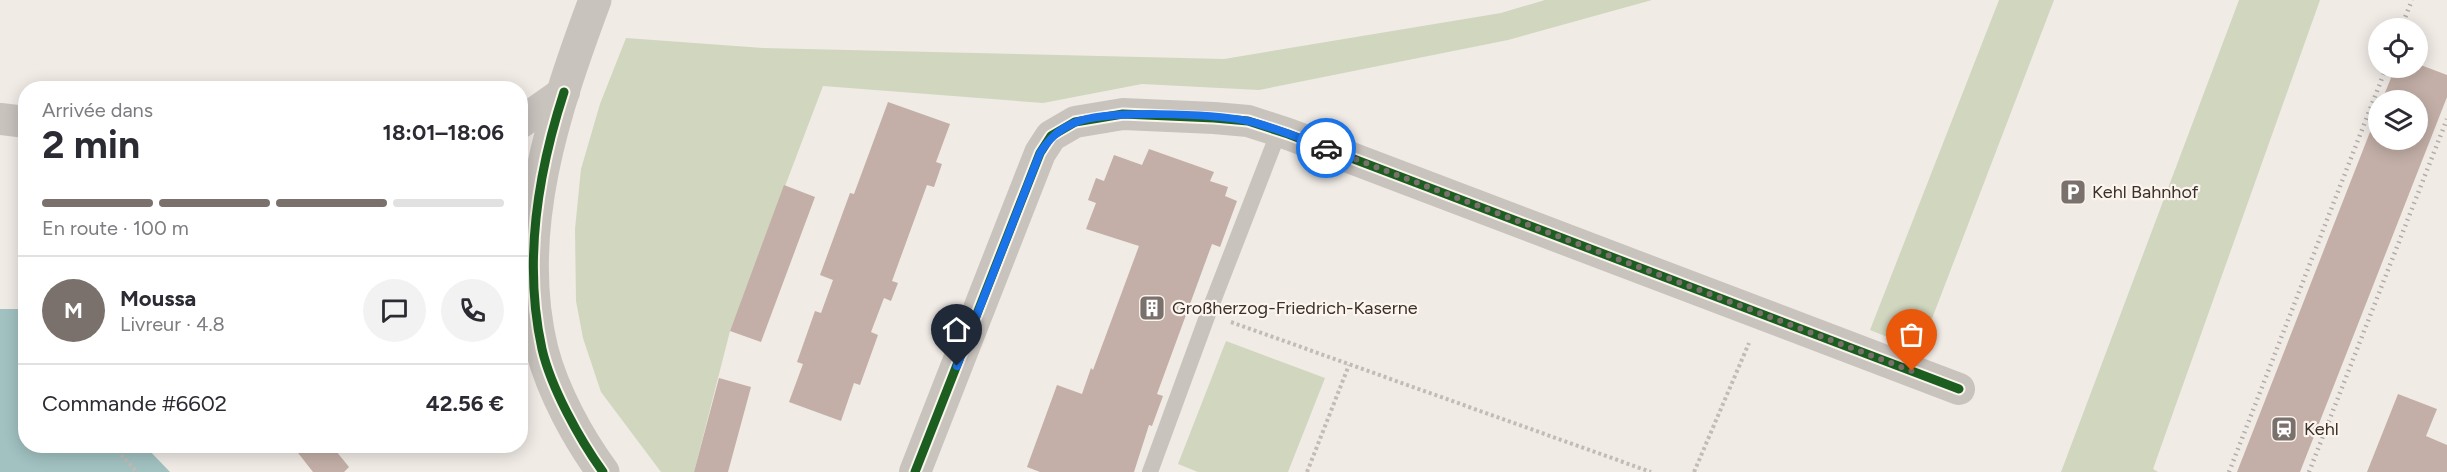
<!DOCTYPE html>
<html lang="fr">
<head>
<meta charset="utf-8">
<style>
	:root { --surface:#fff; --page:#f2f2f3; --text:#2b2b33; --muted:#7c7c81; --line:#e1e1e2; --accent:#7a716c }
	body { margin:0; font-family:Figtree,sans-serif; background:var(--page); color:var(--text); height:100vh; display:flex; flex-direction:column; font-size:22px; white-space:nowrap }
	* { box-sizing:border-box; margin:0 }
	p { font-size:20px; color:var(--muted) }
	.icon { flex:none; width:33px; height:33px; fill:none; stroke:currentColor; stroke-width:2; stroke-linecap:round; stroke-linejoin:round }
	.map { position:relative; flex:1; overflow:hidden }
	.side { position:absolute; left:18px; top:81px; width:510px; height:372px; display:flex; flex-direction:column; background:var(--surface); border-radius:24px; box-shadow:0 3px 15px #0003 }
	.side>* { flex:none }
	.controls { position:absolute; left:2368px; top:18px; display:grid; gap:12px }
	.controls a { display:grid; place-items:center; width:60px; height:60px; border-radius:50%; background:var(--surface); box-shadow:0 3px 15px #0003; font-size:30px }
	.pin { position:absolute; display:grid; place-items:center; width:51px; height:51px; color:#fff; margin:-62px -26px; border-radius:50% 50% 50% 0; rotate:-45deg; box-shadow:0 0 6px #0007 }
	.pin .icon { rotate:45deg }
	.courier { position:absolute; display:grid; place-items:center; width:60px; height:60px; margin:-30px; border:4px solid #1a73e8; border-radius:50%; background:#fff; color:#222; box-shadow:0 2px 8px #0007 }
	.headline em { font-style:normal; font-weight:700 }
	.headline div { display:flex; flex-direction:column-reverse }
	.headline { display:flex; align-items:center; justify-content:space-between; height:102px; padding:0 24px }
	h1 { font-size:39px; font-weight:700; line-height:45px }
	.bar { display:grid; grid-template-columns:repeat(4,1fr); gap:9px 6px; align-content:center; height:72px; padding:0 24px }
	.bar i { height:8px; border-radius:4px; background:var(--line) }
	.bar .current { background:var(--accent) }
	.bar p { grid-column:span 4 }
	.line { display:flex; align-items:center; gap:15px; padding:0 24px; border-top:2px solid var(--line) }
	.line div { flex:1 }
	.round { display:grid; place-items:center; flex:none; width:63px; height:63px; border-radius:32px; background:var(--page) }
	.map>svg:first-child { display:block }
	.green { fill:#d1d6bf }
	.water { fill:#a1c2c1 }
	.building { fill:#c3afa7 }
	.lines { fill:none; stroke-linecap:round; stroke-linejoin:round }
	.path { stroke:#c2bbb6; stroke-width:4; stroke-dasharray:3 3; stroke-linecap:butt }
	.service { stroke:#c9c3be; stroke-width:16 }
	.minor { stroke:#c9c3be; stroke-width:32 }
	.tertiary { stroke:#c9c3be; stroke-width:33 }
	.rail { stroke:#b1aca8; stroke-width:4.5; stroke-dasharray:1.5 4.5; stroke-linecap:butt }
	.cycleway-casing { stroke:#fbf5ee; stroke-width:13 }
	.cycleway { stroke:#1b5e20; stroke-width:9 }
	.done { stroke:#7a716c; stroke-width:6; stroke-dasharray:0 10.8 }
	.route { stroke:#1a73e8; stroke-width:8 }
	.labels { text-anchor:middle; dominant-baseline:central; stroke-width:4.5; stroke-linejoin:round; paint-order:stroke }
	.poi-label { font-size:18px; fill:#3b302b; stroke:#fbf5ee; text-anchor:start }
</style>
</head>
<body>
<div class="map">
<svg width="2447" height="472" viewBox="0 0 2447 472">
	<rect width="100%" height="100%" fill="#f0ebe5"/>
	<path class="green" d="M1545,0H1652L1508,40L1259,90L1142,84L1043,103L823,86L730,331L694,472H661L601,392L583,338L576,301L575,229L581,169L600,104L626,38L763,48L1224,59L1501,13Z
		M1999,0H2054L1920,350L1870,330Z
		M2239,0H2320L2153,469L2158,472H2061Z
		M1226,341L1325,378L1288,472H1198L1178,464Z"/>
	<path class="water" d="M0,309H25L26,446H145L170,472H0Z"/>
	<path class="building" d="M2418,64L2447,75V97L2300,472H2237L2379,109V140H2418V100H2382L2395,68H2418Z
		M888,102L950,124L936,162L942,164L934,187L927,185L892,281L898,283L891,301L884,298L871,332L878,335L860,385L854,383L841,421L789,402L803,364L797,362L815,311L821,313L833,280L820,275L850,193L854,194Z
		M1149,149L1214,172L1210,181L1228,187L1225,196L1237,201L1220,247L1212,244L1157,394L1163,396L1152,426L1149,425L1134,472H1040L1027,467L1057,385L1082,394L1091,368L1093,370L1139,246L1086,229L1096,203L1088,200L1096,178L1104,181L1114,155L1142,165Z
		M784,185L815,197L761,342L730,331Z
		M719,378L751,387L728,472H694Z
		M2398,394L2437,409L2426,436L2447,445V472H2367Z
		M299,446H332L349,467L344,472H313L295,449Z"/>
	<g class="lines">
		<path class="path" d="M1231,322L1651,472
			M113,446L137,472
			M1307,472L1349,365
			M1694,472L1749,343"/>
		<path class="service" d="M1150,472L1208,314L1279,131"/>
		<path class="minor" d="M0,119L26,122
			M520,123L564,92
			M915,472L1040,153L1051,136L1075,122L1123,114L1214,118L1248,121L1288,134L1959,389"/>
		<path class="tertiary" d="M595,0C554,110 513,232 542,350C553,392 578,438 603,472"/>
		<path class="rail" d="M2401,28L2412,0
			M2229,472L2386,68
			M2309,472L2447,119"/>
		<defs>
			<path id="cycleway" d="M564,92C537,175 523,263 542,349C551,388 580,440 603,472
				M915,472L1040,153L1051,136L1075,122L1123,114L1214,118L1248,121L1288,134L1959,389"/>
		</defs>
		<use href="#cycleway" class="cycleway-casing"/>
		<use href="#cycleway" class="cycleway"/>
	</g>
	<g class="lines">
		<path class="done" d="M1326,148L1912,371"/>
		<path class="route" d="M957,366L1040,153C1049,139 1058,130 1074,123C1106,109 1213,114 1248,121C1275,127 1301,139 1326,148"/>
	</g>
	<defs>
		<symbol id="parking-square" viewBox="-11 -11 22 22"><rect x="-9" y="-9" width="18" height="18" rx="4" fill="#7a716c" stroke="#fbf5ee"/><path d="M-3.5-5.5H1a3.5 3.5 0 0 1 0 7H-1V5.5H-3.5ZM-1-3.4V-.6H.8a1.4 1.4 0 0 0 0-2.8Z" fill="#fff"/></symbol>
		<symbol id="building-square" viewBox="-11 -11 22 22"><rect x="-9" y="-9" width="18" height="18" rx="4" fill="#7a716c" stroke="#fbf5ee"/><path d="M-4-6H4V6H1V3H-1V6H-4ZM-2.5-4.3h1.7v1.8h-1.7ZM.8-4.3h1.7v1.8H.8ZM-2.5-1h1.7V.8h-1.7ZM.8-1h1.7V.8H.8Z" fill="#fff"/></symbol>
		<symbol id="station-square" viewBox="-11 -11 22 22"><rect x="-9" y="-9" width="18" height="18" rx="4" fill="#7a716c" stroke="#fbf5ee"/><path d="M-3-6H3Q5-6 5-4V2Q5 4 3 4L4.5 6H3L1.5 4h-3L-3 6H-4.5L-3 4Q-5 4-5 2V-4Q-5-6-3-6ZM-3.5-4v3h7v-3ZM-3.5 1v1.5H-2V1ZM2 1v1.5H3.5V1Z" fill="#fff"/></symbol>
	</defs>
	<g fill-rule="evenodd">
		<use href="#parking-square" x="2058" y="177" width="30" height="30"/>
		<use href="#building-square" x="1137" y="293" width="30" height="30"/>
		<use href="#station-square" x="2269" y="414" width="30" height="30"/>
	</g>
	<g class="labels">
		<g class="poi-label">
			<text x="2092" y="192">Kehl Bahnhof</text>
			<text x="1172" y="308">Großherzog-Friedrich-Kaserne</text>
			<text x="2304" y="429">Kehl</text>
		</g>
	</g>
</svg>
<div class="controls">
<a><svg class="icon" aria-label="locate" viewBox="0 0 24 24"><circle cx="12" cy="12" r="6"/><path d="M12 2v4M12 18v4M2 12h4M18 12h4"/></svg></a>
<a><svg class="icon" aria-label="layers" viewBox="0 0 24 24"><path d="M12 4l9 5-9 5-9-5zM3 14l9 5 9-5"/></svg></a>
</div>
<div class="pin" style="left:1912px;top:371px;background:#ea580c"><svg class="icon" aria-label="bag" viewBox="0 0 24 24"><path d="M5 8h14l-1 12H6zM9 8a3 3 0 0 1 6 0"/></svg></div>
<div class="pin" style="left:957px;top:366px;background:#1f2937"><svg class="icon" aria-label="home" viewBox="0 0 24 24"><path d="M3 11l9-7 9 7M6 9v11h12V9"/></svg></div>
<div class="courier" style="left:1326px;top:148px"><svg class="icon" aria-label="car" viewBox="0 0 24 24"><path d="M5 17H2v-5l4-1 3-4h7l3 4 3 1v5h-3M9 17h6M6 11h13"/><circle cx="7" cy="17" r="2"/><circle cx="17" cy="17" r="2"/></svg></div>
<section class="side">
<div class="headline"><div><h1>2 min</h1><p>Arrivée dans</p></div><em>18:01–18:06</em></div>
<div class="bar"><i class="current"></i><i class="current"></i><i class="current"></i><i></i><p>En route · 100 m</p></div>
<div class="line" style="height:108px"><b class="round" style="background:var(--accent);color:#fff">M</b><div><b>Moussa</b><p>Livreur · 4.8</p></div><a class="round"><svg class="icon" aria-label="chat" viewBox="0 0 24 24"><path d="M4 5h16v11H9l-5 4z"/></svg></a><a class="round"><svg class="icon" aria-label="phone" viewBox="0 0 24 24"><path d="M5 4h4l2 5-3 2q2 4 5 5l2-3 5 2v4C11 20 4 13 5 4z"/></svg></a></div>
<div class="line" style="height:78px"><div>Commande #6602</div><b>42.56 €</b></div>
</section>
</div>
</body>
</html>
